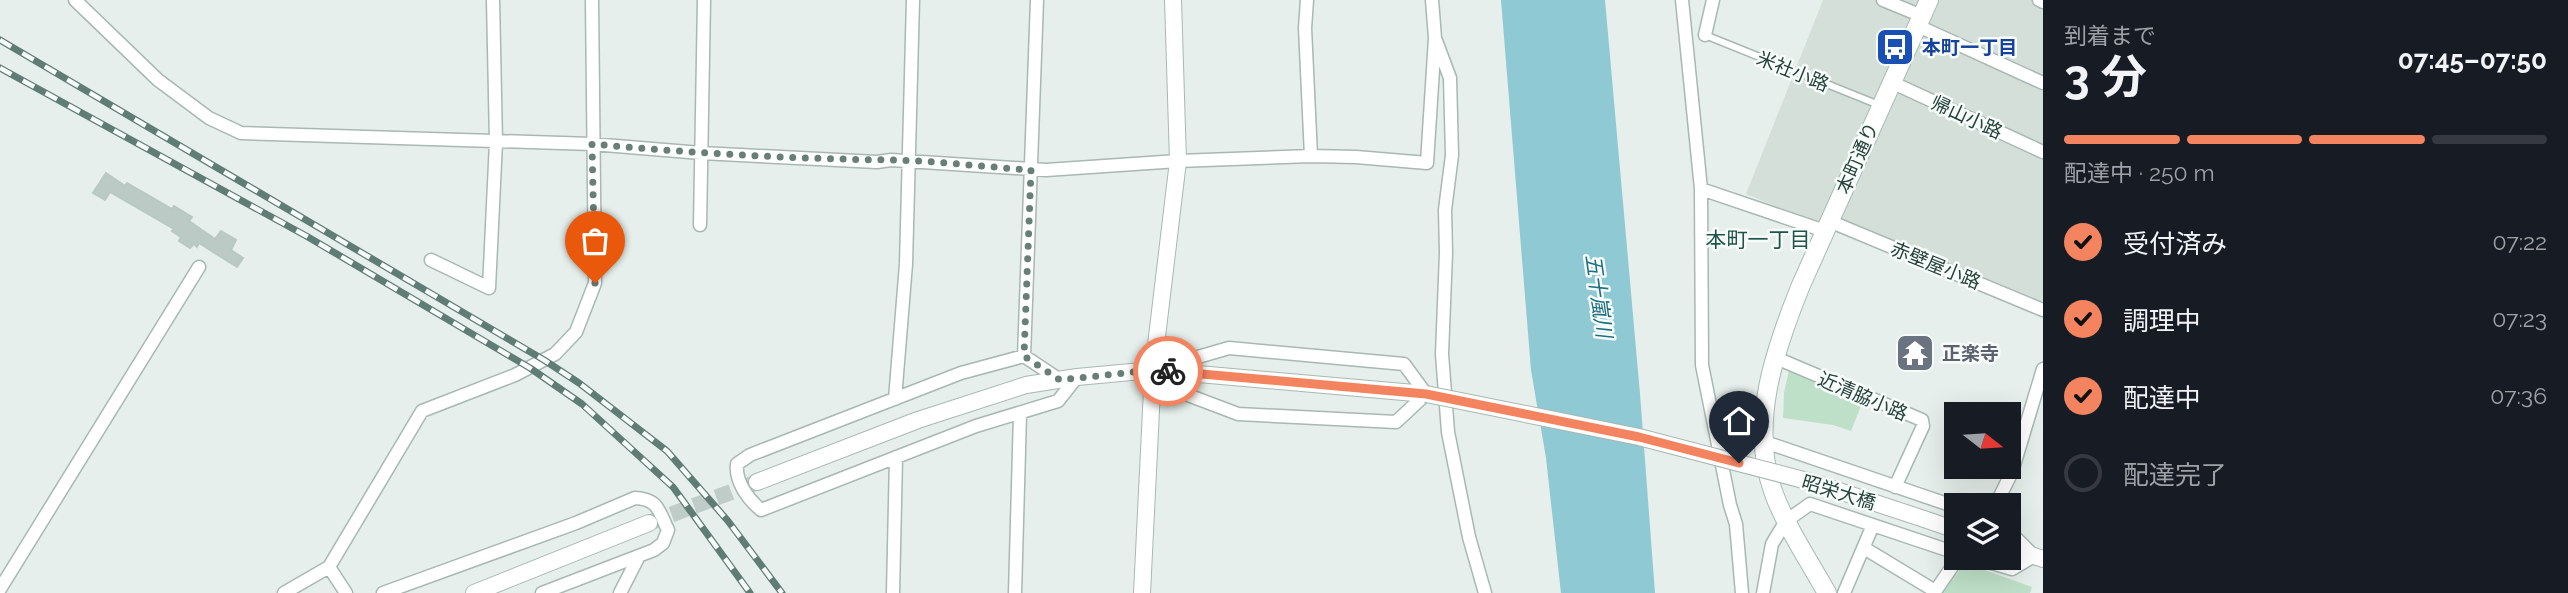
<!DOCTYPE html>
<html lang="ja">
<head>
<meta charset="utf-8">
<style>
	:root { --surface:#171b24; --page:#20242c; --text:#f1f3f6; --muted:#9ea1a6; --line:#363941; --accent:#f4845f }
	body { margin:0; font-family:Raleway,"Noto Sans JP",sans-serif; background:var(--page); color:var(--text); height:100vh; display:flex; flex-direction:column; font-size:26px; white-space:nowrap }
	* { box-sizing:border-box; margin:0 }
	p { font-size:23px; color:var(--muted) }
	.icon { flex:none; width:38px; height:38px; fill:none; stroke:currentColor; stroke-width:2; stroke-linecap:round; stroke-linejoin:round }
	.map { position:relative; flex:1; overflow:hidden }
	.drawer { display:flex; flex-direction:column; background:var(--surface); width:525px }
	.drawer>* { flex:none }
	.needle { width:46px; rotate:107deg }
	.controls { position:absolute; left:1944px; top:402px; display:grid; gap:14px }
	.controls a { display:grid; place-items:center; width:77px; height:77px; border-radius:0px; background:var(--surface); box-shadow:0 7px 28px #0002; font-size:35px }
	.pin { position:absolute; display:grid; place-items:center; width:60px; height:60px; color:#fff; margin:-72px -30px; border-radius:50% 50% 50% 0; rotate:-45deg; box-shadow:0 0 7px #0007 }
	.pin .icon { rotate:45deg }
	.courier { position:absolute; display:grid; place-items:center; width:70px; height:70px; margin:-35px; border:5px solid #f4845f; border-radius:50%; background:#fff; color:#222; box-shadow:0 2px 9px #0007 }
	.head em { font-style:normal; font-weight:700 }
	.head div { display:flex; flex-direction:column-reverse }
	.head { display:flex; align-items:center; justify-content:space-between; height:119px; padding:0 21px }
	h1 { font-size:46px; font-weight:700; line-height:52px }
	.bar { display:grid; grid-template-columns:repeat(4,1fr); gap:10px 7px; align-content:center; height:84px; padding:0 21px }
	.bar i { height:9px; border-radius:5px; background:var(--line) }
	.bar .active { background:var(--accent) }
	.bar p { grid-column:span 4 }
	ol { padding:0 21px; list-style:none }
	li { display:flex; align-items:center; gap:21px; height:77px }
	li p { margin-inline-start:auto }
	li .icon { padding:7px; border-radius:50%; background:var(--accent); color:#111; stroke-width:4 }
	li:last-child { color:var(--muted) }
	li i { width:38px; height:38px; border:4px solid var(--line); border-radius:50% }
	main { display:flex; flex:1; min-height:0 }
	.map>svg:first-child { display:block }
	.built { fill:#d4dfda }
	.green { fill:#bfe0c8 }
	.water { fill:#8ec9d4 }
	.building { fill:#bbcac4; stroke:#b8c9c2; stroke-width:2 }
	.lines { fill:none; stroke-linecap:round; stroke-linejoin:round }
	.tertiary-tunnel { stroke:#bfccc8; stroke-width:16; stroke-dasharray:16 8; stroke-linecap:butt }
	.service-casing { stroke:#a8b8b2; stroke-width:9 }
	.minor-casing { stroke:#a8b8b2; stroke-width:15 }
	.tertiary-casing { stroke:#a8b8b2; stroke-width:18 }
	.secondary-casing { stroke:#a4bbb3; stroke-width:20 }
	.service { stroke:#fff; stroke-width:6 }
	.minor { stroke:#fff; stroke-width:12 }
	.tertiary { stroke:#fff; stroke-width:16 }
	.secondary { stroke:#fff; stroke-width:18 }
	.rail-casing { stroke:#5f7d75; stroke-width:7 }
	.rail { stroke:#f7fbf9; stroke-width:4.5; stroke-dasharray:13; stroke-linecap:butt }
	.tertiary-bridge-casing { stroke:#a8b8b2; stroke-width:18; stroke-linecap:butt }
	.tertiary-bridge { stroke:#fff; stroke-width:16 }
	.done { stroke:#687f78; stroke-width:7; stroke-dasharray:0 12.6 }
	.route { stroke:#f4845f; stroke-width:9 }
	.labels { text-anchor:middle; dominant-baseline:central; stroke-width:5; stroke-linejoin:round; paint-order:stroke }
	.transit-label { font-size:19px; font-weight:bold; fill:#164399; stroke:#f7fbf9; text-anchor:start }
	.street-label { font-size:19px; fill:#24423a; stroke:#f7fbf9 }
	.worship-label { font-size:19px; font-weight:bold; fill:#5b616d; stroke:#f7fbf9; text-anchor:start }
	.neighbourhood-label { font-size:21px; fill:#1f5548; stroke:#f7fbf9 }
	.water-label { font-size:21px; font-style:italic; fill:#1c6f80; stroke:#f7fbf9 }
</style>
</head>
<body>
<main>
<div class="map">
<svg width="2043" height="593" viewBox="0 0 2043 593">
	<rect width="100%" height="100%" fill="#e6efeb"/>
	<path class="built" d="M1823,0H2043V317L1746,194Z"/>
	<path class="green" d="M1789,370L1863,401L1851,431L1833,425L1783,418L1784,393Z
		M1965,563L2032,587L2030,593H1942Z"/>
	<path class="water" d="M1501,0H1605L1640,394L1655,593H1561L1546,458L1531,370Z"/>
	<path class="building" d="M106,173L125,186L127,183L172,209L174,206L192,217L189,221L215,239L221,231L236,240L231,250L243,258L237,267L199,243L197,247L194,244L190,248L179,241L181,237L172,231L174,229L110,192L105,200L93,193Z"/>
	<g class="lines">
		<path class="tertiary-tunnel" d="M649,523L755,483"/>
		<defs>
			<path id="service" d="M1705,35L1879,105"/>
			<path id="minor" d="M75,0L158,80L209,118L241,133L592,144L701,153L877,162L891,160L1046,170L1178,161L1311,156L1356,157L1427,163L1435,38
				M1307,0L1305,28L1311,156
				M1432,0L1435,38L1450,78L1452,155L1445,210L1446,253L1442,354L1448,432L1469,537L1485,593
				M1682,0L1701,189L1702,365L1730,505L1736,524L1742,593
				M1883,0L1922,16
				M2039,0L2043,2
				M1918,26L2043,83
				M1705,35L1713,0
				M1891,82L2043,152
				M1701,189L1825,231
				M1829,221L2043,310
				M700,225L704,0
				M431,260L489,288L496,142L493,0
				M1229,348L1404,364L1426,394L1396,422L1238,414L1180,392L1153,370Z
				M1024,356L1037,0
				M1776,358L1922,420L1923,426L1895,487
				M1060,380L1024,356L961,373L750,455L737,464C735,482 748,499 761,510L976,426L1058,401L1077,377
				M895,399L906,264L913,0
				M1762,441L1956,507
				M1952,445L1956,447
				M1995,506L2012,472L2043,369
				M1864,548L1935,591
				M1975,558L2012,569L2034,556L2009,531
				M329,567L346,593
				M0,589L199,267
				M284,593L329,567L422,411L515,375L555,354L576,332L595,283L592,0
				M383,593L576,523L635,498C659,499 659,512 668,530L663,543L654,550L542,593
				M620,593L639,556
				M893,593L896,457
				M1015,593L1020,414
				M1763,593L1772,544L1786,521L1810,504L1956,553
				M1844,593L1873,525
				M1934,593L1958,558"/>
			<path id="tertiary" d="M757,482L918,420L1026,385L1077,377L1153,370L1426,394
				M1924,519L1956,530
				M2009,548L2043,559
				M474,593L649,523
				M1142,593L1153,370L1178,161L1173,0"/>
			<path id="secondary" d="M1827,593C1809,561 1787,528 1774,494C1748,425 1775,349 1801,285L1929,0"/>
		</defs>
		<use href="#service" class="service-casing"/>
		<use href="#minor" class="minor-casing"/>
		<use href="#tertiary" class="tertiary-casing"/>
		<use href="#secondary" class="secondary-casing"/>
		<use href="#service" class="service"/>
		<use href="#minor" class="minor"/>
		<use href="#tertiary" class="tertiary"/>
		<use href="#secondary" class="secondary"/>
		<defs>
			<path id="rail" d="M0,40L544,360L579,383L667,451L728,521L782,593
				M0,68L308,237L530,368L582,404L673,487L750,593"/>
		</defs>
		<use href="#rail" class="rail-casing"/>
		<use href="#rail" class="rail"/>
		<defs>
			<path id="tertiary-bridge" d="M1426,394L1639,437L1815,483L1924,519"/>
		</defs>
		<use href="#tertiary-bridge" class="tertiary-bridge-casing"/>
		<use href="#tertiary-bridge" class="tertiary-bridge"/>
	</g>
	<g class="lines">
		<path class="done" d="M595,283L592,144C692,153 792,159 892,160C938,161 985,167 1031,170L1024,356L1060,380L1153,370L1168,371"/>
		<path class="route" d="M1168,371L1426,394L1639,437L1739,463"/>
	</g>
	<defs>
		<symbol id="bus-square" viewBox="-11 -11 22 22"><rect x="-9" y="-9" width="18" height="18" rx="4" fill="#1a4fb4" stroke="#f7fbf9"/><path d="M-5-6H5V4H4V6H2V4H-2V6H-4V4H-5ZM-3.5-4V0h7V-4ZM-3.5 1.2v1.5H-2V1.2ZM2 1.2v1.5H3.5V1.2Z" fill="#fff"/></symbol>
		<symbol id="temple-square" viewBox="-11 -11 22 22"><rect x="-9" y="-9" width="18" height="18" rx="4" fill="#6b7280" stroke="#f7fbf9"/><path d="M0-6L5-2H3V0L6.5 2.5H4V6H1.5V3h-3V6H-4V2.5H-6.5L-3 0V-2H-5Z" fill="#fff"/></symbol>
	</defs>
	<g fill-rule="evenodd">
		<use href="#bus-square" x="1873" y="25" width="44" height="44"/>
		<use href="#temple-square" x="1893" y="331" width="44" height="44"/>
	</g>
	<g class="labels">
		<g class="transit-label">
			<text x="1922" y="47">本町一丁目</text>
		</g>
		<g class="street-label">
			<text transform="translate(1793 71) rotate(22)">米社小路</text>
			<text transform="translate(1967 117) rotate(25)">帰山小路</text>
			<text transform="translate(1857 158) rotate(-66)">本町通り</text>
			<text transform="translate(1936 265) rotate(22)">赤壁屋小路</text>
			<text transform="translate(1863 396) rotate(23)">近清脇小路</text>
			<text transform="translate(1839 492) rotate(17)">昭栄大橋</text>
		</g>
		<g class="worship-label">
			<text x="1942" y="353">正楽寺</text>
		</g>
		<g class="neighbourhood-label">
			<text x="1758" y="239">本町一丁目</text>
		</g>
		<g class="water-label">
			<text transform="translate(1599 296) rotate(82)">五十嵐川</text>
		</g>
	</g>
</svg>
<div class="controls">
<a><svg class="needle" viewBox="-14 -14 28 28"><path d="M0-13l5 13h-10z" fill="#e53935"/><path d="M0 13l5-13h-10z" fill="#9ea1a6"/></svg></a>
<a><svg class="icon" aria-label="layers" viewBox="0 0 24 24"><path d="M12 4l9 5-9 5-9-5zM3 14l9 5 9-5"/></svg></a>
</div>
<div class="pin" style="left:595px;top:283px;background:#ea580c"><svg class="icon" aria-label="bag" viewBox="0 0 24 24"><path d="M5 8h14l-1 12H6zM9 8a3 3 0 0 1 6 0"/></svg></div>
<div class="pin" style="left:1739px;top:463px;background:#1f2937"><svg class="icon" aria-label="home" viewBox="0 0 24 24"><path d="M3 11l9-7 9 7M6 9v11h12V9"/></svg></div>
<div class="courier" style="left:1168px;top:371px"><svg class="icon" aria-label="bike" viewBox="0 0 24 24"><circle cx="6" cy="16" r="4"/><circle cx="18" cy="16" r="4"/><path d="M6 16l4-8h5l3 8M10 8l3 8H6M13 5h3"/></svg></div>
</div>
<section class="drawer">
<div class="head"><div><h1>3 分</h1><p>到着まで</p></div><em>07:45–07:50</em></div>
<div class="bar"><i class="active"></i><i class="active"></i><i class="active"></i><i></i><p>配達中 · 250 m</p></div>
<ol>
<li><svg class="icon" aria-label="check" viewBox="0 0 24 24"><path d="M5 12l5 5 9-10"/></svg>受付済み<p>07:22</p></li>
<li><svg class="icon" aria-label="check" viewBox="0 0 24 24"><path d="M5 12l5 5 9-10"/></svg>調理中<p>07:23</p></li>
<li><svg class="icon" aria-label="check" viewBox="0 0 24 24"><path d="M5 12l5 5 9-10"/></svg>配達中<p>07:36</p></li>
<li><i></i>配達完了</li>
</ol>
</section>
</main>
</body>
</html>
